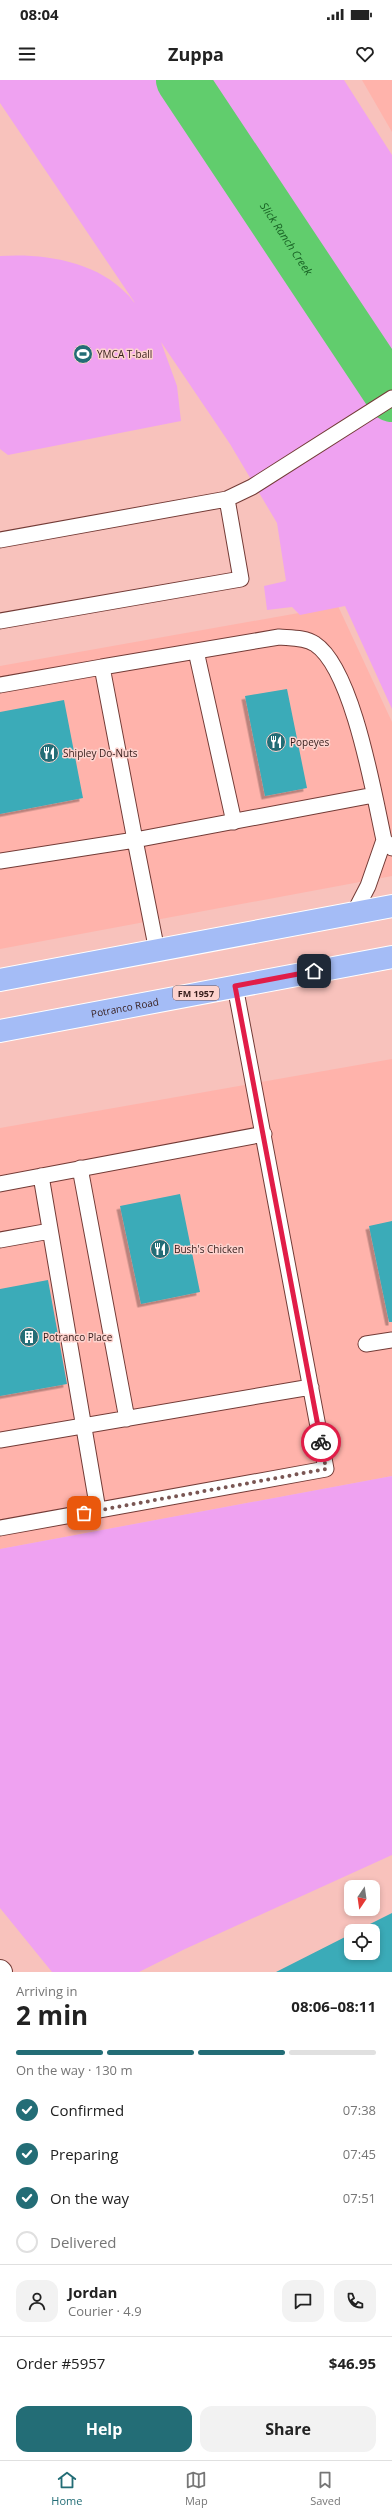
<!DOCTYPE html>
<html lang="en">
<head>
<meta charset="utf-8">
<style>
	:root { --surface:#fff; --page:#f2f2f2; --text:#222; --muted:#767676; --line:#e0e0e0; --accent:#236d76 }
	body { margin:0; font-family:"Open Sans",sans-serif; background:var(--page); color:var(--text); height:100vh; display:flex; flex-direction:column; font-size:15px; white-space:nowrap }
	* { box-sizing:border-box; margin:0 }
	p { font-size:13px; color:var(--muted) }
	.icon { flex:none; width:22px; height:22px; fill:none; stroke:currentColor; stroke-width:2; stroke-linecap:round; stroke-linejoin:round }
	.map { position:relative; height:1892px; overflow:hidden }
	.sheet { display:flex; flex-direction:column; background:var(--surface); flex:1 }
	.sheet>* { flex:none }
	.needle { width:26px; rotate:193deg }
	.tools { position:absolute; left:344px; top:1800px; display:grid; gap:8px }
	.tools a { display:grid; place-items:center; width:36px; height:36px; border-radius:8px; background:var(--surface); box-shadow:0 2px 6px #0003; font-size:20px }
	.pin { position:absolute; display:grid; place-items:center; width:34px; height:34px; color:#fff; margin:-17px; border-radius:8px; box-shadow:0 2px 6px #0006 }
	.courier { position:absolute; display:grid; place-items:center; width:40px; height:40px; margin:-20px; border:3px solid #e11d48; border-radius:50%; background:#fff; color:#222; box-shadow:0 1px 5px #0007 }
	.head em { font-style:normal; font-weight:700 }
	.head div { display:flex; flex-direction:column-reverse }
	.head { display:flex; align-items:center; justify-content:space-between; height:68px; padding:0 16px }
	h1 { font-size:26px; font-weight:700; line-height:30px }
	.bar { display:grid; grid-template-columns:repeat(4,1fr); gap:6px 4px; align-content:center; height:48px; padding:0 16px }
	.bar i { height:5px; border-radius:3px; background:var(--line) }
	.bar .on { background:var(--accent) }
	.bar p { grid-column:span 4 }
	.line { display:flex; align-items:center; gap:10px; padding:0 16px; border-top:1px solid var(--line) }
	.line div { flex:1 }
	.round { display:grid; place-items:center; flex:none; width:42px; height:42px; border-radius:12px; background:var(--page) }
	ol { padding:0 16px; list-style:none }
	li { display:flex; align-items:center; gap:12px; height:44px }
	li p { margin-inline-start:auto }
	li .icon { padding:4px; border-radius:50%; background:var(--accent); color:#fff; stroke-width:4 }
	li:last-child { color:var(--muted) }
	li i { width:22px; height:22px; border:2px solid var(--line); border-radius:50% }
	.button { display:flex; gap:8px; margin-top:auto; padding:8px 16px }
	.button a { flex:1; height:46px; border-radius:12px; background:var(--accent); color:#fff; font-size:16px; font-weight:700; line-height:46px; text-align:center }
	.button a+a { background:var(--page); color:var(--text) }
	.status { display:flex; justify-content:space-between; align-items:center; height:28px; padding:0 20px; background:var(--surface); direction:ltr }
	.status svg { height:11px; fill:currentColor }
	header { display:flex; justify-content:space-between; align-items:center; height:52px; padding:0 16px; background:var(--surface); font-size:18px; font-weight:700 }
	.tabs { display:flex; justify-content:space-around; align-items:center; height:56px; border-top:1px solid var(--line); background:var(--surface); font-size:11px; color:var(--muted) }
	.tabs a { display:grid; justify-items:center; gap:2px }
	.tabs .on { color:var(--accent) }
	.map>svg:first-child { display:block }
	.built { fill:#ffb3ab }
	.green { fill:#efa2f1 }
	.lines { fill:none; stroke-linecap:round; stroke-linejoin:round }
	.river { stroke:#61cd6d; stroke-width:52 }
	.building { fill:#3aabb8; filter:url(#shadow) }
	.service-casing { stroke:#733b36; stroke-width:17 }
	.tertiary-casing { stroke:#733b36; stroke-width:24 }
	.primary-casing { stroke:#fff; stroke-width:24 }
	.service { stroke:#fff; stroke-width:15 }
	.tertiary { stroke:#fff; stroke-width:22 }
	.primary { stroke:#a4bcf6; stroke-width:22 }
	.done { stroke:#795653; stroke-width:4; stroke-dasharray:0 7.2 }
	.route { stroke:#e11d48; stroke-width:5 }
	.labels { text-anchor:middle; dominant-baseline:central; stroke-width:3; stroke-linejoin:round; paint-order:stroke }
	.shield { fill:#fdd3ce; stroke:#715350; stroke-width:1 }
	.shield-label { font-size:9px; font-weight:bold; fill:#351c1a }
	.poi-label { font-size:10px; fill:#351c1a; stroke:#fdd3ce; text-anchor:start }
	.street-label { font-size:10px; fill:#351c1a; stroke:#fdd3ce }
	.water-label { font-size:11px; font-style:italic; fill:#196325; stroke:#fdd3ce }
</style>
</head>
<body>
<div class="status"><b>08:04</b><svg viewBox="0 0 49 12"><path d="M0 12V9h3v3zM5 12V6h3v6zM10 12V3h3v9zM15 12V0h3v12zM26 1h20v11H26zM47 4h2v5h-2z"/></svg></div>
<header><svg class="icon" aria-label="menu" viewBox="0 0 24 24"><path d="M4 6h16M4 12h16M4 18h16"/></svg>Zuppa<svg class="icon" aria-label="heart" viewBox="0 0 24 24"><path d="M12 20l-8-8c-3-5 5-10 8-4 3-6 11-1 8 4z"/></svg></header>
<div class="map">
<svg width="392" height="1892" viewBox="0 0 392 1892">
	<defs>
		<filter id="shadow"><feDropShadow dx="-3.5" dy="3.5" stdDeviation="0" flood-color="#0004"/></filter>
	</defs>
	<rect width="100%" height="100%" fill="#f8c2bc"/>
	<path class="built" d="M362,0H392V52Z
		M338,526L392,642V796L0,869V586Z
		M392,979V1396L0,1469V1048Z"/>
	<path class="green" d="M0,0H344L392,75V629L345,526L300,535L292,527L267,530L264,506L286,501L277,443L230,364L161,262L177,306L181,341L8,375L0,369V176C43,173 96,181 127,214C130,216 132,221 135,223L0,23Z
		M392,1396V1775L185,1869L139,1892H52L0,1828V1469Z"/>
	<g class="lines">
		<path class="river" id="s1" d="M182,0L392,316"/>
	</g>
	<path class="building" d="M287,609L307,708L265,716L245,616Z
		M64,620L83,718L0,734V632Z
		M180,1114L200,1212L141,1224L120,1126Z
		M392,1141V1242H389L369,1146Z
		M48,1200L67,1304L0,1316V1209Z
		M392,1833V1892H276L351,1854V1873H373V1851H356Z"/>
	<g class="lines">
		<defs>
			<path id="service" d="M0,460L227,419L252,407L392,318
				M0,541L241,499L227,419
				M196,571L234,742
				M102,587L279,557C290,558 305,557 315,564C353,589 374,715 384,760L392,768
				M0,605L102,587L135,760L0,781
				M354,833L368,806L384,760
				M157,871L135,760L374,715
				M80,1088L127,1339
				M41,1096L98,1430
				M0,1104L264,1054
				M0,1160L50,1151
				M366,1264L392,1260
				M0,1360L311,1307
				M0,1448L326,1389L235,906"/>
			<path id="tertiary" d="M0,1891L1,1892"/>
			<g id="primary">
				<path d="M0,900L392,826"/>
				<path id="s2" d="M0,951L392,877"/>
			</g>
		</defs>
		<use href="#service" class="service-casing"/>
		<use href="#tertiary" class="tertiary-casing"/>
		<use href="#primary" class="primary-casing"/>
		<use href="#service" class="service"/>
		<use href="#tertiary" class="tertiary"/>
		<use href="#primary" class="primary"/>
	</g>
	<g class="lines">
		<path class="done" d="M84,1433L326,1389L321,1362"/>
		<path class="route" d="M314,891L235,906L321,1362"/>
	</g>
	<defs>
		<symbol id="stadium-disc" viewBox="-11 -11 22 22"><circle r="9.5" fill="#236d76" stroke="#fdd3ce"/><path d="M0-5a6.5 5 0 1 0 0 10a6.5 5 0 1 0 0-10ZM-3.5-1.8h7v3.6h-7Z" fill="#fff"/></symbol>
		<symbol id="restaurant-disc" viewBox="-11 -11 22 22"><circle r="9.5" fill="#236d76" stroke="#fdd3ce"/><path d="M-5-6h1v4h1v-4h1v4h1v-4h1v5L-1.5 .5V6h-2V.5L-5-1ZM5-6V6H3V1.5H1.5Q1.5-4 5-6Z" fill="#fff"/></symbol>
		<symbol id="building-disc" viewBox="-11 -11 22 22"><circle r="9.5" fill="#236d76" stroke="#fdd3ce"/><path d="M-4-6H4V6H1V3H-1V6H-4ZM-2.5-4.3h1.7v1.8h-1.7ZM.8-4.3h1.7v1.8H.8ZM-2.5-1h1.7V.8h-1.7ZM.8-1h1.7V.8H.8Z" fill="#fff"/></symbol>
	</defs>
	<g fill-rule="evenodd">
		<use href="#stadium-disc" x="72" y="263" width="22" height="22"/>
		<use href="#restaurant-disc" x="265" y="651" width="22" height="22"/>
		<use href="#restaurant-disc" x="38" y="662" width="22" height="22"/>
		<use href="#restaurant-disc" x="149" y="1158" width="22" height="22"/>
		<use href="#building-disc" x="18" y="1246" width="22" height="22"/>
	</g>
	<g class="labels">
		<rect class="shield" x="173" y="906" width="46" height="14" rx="3"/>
		<g class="shield-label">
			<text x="196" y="913">FM 1957</text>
		</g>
		<g class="poi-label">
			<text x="97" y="274">YMCA T-ball</text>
			<text x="290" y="662">Popeyes</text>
			<text x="63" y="673">Shipley Do-Nuts</text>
			<text x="174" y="1169">Bush's Chicken</text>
			<text x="43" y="1257">Potranco Place</text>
		</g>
		<g class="street-label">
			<text stroke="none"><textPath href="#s2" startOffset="127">Potranco Road</textPath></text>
		</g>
		<g class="water-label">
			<text stroke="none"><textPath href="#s1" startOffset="190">Slick Ranch Creek</textPath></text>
		</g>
	</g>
</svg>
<div class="tools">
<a><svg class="needle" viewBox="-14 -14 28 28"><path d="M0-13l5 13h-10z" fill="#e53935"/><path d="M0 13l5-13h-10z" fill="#767676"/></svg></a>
<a><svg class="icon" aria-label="locate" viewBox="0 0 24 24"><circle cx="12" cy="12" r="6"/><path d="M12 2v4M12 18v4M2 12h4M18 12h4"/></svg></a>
</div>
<div class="pin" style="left:84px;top:1433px;background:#ea580c"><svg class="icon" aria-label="bag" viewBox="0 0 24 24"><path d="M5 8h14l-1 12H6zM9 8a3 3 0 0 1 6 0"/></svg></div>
<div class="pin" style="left:314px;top:891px;background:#1f2937"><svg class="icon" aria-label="home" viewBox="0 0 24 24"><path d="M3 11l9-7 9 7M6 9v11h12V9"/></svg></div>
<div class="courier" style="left:321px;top:1362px"><svg class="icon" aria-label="bike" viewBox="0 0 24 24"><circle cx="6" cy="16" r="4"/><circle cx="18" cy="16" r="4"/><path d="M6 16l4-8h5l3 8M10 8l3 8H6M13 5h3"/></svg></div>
</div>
<section class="sheet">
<div class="head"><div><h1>2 min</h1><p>Arriving in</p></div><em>08:06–08:11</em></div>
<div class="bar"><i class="on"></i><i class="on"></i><i class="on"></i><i></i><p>On the way · 130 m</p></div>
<ol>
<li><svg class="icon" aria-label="check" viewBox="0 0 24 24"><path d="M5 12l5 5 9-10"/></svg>Confirmed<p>07:38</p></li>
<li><svg class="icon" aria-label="check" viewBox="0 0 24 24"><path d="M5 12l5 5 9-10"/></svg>Preparing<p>07:45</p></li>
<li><svg class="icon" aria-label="check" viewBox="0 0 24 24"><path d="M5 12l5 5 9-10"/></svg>On the way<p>07:51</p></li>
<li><i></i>Delivered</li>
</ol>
<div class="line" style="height:72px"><a class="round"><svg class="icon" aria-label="person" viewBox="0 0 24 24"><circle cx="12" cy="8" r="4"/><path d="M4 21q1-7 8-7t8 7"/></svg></a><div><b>Jordan</b><p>Courier · 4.9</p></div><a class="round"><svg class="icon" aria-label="chat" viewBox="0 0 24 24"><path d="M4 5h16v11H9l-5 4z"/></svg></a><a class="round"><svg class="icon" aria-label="phone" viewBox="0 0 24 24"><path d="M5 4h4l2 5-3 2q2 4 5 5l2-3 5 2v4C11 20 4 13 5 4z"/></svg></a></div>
<div class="line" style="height:52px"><div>Order #5957</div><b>$46.95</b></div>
<div class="button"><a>Help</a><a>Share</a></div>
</section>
<nav class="tabs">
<a class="on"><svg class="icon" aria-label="home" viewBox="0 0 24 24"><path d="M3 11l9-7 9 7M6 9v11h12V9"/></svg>Home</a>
<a><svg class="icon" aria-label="map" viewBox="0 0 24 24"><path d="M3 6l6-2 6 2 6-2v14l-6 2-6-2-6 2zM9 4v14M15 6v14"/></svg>Map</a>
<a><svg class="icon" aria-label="saved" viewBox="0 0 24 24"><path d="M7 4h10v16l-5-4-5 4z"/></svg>Saved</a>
</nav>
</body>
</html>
